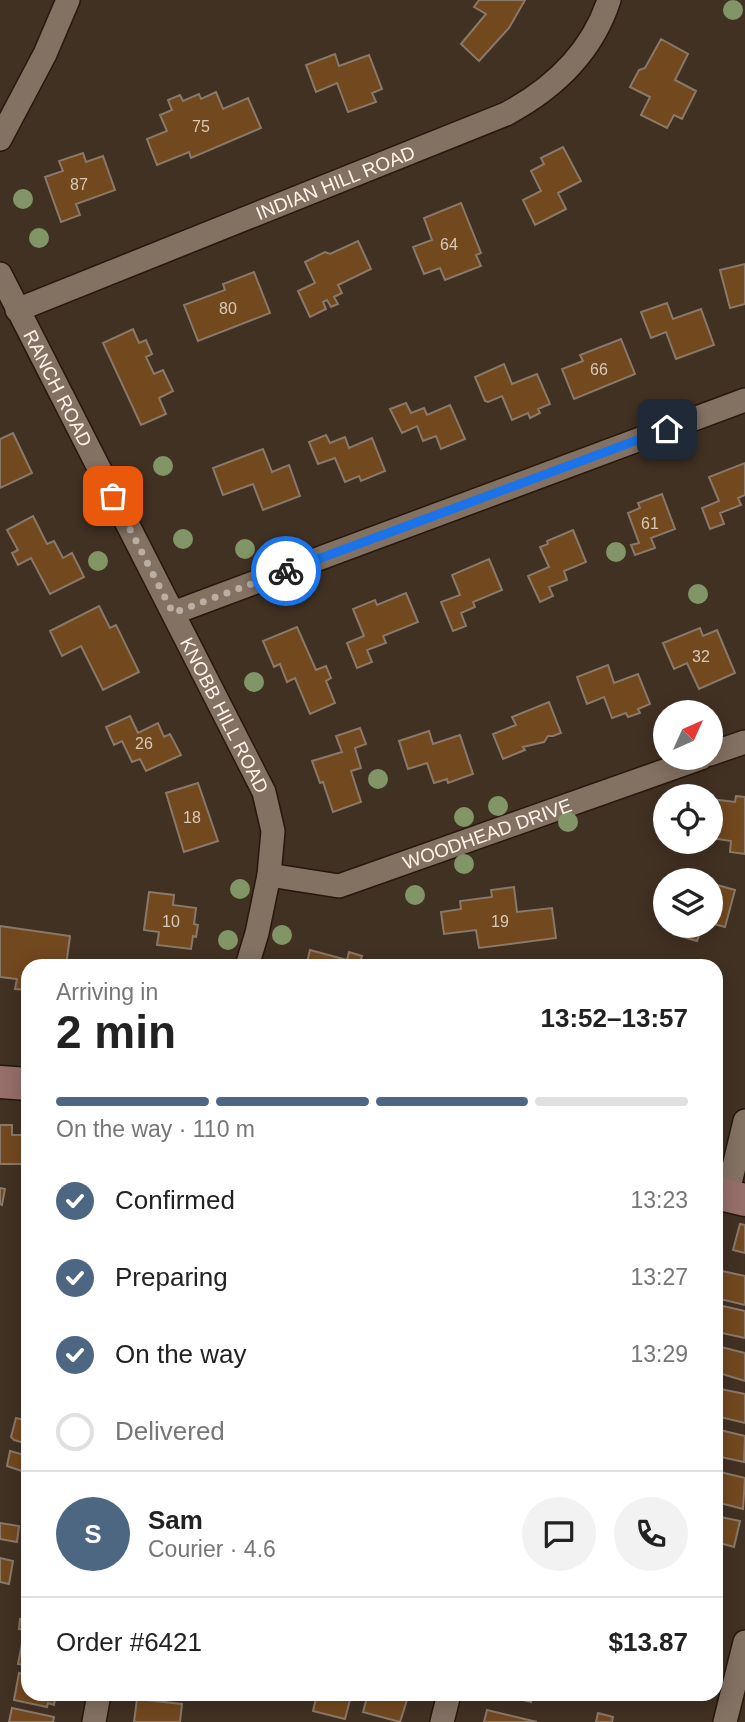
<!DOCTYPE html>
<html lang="en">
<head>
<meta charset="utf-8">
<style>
	:root { --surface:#fff; --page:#f2f2f2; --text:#222; --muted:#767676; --line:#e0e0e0; --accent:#4d6783 }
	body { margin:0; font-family:Helvetica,sans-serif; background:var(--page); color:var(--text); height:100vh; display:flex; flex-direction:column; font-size:26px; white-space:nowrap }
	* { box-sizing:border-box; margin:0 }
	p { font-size:23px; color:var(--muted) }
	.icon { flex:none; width:38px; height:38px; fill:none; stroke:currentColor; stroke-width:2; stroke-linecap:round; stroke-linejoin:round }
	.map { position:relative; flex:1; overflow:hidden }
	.side { position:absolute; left:21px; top:959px; width:702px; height:742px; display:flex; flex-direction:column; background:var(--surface); border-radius:21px; box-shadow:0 4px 18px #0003 }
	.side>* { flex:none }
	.needle { width:46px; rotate:45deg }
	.buttons { position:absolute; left:653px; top:700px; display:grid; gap:14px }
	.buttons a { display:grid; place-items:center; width:70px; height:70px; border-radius:50%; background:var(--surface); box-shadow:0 4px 18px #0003; font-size:35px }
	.pin { position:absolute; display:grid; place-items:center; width:60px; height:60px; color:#fff; margin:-30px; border-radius:14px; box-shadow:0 4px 10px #0006 }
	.courier { position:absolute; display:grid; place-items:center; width:70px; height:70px; margin:-35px; border:5px solid #1a73e8; border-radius:50%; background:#fff; color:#222; box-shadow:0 2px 9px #0007 }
	.head em { font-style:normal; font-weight:700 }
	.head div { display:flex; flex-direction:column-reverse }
	.head { display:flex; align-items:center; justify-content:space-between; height:119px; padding:0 35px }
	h1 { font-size:46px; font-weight:700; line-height:52px }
	.bar { display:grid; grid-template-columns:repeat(4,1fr); gap:10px 7px; align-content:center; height:84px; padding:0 35px }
	.bar i { height:9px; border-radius:5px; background:var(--line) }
	.bar .current { background:var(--accent) }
	.bar p { grid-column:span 4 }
	.line { display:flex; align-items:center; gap:18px; padding:0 35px; border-top:2px solid var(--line) }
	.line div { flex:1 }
	.round { display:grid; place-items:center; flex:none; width:74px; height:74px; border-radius:37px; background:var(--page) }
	ol { padding:0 35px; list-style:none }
	li { display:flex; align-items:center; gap:21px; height:77px }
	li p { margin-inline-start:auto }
	li .icon { padding:7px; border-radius:50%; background:var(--accent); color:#fff; stroke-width:4 }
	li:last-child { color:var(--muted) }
	li i { width:38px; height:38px; border:4px solid var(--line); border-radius:50% }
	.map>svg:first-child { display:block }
	.building { fill:#72481f; stroke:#8a7869; stroke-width:2 }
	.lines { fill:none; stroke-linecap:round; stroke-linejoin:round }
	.minor-casing { stroke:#27180c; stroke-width:26 }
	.secondary-casing { stroke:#27180c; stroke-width:35 }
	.minor { stroke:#837162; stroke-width:23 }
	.secondary { stroke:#966e6a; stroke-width:32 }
	.tree { fill:#819566 }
	.done { stroke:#bbafa4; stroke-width:7; stroke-dasharray:0 12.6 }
	.route { stroke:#1a73e8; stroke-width:9 }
	.labels { text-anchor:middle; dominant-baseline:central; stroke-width:7; stroke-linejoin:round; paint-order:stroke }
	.number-label { font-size:16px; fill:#dac8b7 }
	.street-label { font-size:19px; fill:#fdf3ea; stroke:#36271a }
</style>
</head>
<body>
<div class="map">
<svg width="745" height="1722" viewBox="0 0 745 1722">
	<rect width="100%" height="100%" fill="#413123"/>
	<path class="building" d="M479,0H525L509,28L479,61L461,44L486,14L474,7Z
		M661,39L688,54L675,80L696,91L682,119L674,115L667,128L641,115L650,97L630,87L639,70L645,68Z
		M335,54L339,66L369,55L382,89L372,93L376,102L348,112L337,83L316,92L306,65Z
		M216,92L223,109L248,98L261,128L191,158L189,152L157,165L147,139L167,131L160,115L172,110L168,100L180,95L183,101L199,94L201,99Z
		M563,147L581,181L558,193L566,209L535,225L523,200L541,191L531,171L544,164L541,158Z
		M83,153L86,162L103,156L115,190L76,204L80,215L61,222L45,177L63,171L59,161Z
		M461,203L481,253L476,255L481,266L445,280L440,268L424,274L413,247L432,240L424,218Z
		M358,241L371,269L338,285L342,293L334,297L338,304L331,307L327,300L323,302L326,309L310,317L298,291L315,283L305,262L325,252L330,254Z
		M745,264V304L730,308L720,270Z
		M254,272L270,313L198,341L184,305L225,290L223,284Z
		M667,303L673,319L701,309L714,345L676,359L666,332L651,338L641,312Z
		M133,329L139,343L146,340L152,354L146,357L154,374L163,370L173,391L159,398L166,414L141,425L103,343Z
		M621,339L635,374L574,399L562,369L583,361L580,355Z
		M504,364L512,384L537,374L550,404L538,409L540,413L530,418L528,413L512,420L502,396L488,402L485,401L475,377Z
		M406,403L411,413L424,408L427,415L450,405L465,439L441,449L436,436L423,441L417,426L402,433L390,409Z
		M13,433L32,473L0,488V439Z
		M326,435L330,443L345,437L349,448L372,438L385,471L361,481L359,476L345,482L335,458L318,464L309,442Z
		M263,449L272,472L289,465L300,496L263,510L253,484L223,495L213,468Z
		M745,463V495L738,498L741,505L720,513L724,524L710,529L702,508L719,501L709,477Z
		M662,494L675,529L651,538L655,548L635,555L631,545L639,543L628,513L640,508L638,503Z
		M33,516L47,544L54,541L63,558L72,553L84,577L50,594L31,558L18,565L12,553L18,550L7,530Z
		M573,530L586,562L564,571L567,580L549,587L553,596L540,602L528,576L549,567L540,547L548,544L547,541Z
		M489,559L502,590L473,602L475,607L461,613L466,626L453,631L441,602L460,595L452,575Z
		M406,593L418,622L383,636L386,643L367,650L372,662L357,668L347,643L364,636L353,609L375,600L377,605Z
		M99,606L110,628L116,625L139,672L103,690L81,646L62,656L50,631Z
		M297,627L316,670L326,666L331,678L326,681L335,703L310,714L295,678L287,682L280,664L274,667L263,641Z
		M700,628L703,636L717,630L735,673L699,689L687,663L674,669L663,643Z
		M608,665L614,683L638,674L650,704L638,709L640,713L628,717L626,713L612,718L604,697L587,704L577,677Z
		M549,702L561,733L553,736H548L544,742L523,747L525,750L503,759L493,734L516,725L512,717Z
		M130,716L138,733L158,723L164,737L170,734L181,755L146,771L140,759L132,762L122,741L114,745L106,727Z
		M360,728L366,744L355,748L361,768L351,771L361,802L333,812L323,782L320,783L312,761L342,752L336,736Z
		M429,731L433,744L460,735L473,774L448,783L447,779L434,783L427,763L408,769L399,741Z
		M198,783L218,841L184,852L166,793Z
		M736,796L745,797V854L730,852L731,841L710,838V799L735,802Z
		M710,883L735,890L725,927L710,923Z
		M514,887L517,912L552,908L556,938L479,948L476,930L444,934L441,912L461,909L460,901L492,897L491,890Z
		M149,892L174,895L173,905L196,908L194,924L198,925L196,937L193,936L191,949L157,945L159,932L144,930Z
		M0,926L70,936L66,966H28V990L15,989L17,979L0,977Z
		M675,926H702L697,941L673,934Z
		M310,950L347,960L349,952L362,956L359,966H306Z
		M0,1125H12V1135H28V1164H0Z
		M0,1188L5,1189L2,1205L0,1204Z
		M740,1224L745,1225V1253L733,1250Z
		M722,1271L745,1276V1305L716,1298Z
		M723,1306L745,1311V1338L717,1332Z
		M721,1347L745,1353V1381L716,1372Z
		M716,1388L745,1394V1423L716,1416Z
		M16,1418L28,1421V1444L14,1440L11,1437Z
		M716,1429L745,1436L744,1462L716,1456Z
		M10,1451L28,1456V1473L7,1466Z
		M716,1471L745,1478L743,1509L716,1502Z
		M716,1516L740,1521L734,1547L716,1542Z
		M0,1523L19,1526L17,1542L0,1539Z
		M0,1558L13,1561L9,1584L0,1582Z
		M716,1572L721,1573L716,1594Z
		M28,1615V1631L19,1629L20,1619L27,1620Z
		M23,1639L28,1640V1666L18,1664Z
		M19,1673L28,1675V1694H56L54,1705L48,1703L47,1707L14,1700Z
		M317,1694L350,1700L345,1719L313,1711Z
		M368,1694H386L407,1700L400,1722L363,1712Z
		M501,1694H533L531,1702Z
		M137,1699L182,1704L180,1722H134Z
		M12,1708L54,1717L53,1722H9Z
		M487,1710L537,1722H484Z
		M598,1713L613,1717L612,1722H596Z"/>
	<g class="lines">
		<defs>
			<g id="minor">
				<path d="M0,139L45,54L68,0"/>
				<path id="s1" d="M0,274L264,792L273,831L269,875L257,933L247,966"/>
				<path id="s2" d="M17,310L506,114C553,89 592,52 609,0"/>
				<path d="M173,613L745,400"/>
				<path d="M710,754L745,742"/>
				<path id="s3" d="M269,875L339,886L701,758"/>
				<path d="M727,1196L745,1121"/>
				<path d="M94,1722L99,1694"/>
				<path d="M442,1722L449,1694"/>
				<path d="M725,1722L745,1642"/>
			</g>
			<path id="secondary" d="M0,1082L28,1084
				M716,1193L745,1200"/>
		</defs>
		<use href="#minor" class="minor-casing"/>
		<use href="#secondary" class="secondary-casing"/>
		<use href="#minor" class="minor"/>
		<use href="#secondary" class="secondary"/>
	</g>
	<g class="tree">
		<circle cx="733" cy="10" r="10"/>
		<circle cx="23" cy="199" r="10"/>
		<circle cx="39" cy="238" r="10"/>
		<circle cx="163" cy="466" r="10"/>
		<circle cx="183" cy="539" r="10"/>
		<circle cx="245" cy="549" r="10"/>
		<circle cx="616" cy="552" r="10"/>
		<circle cx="98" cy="561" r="10"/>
		<circle cx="698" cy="594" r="10"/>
		<circle cx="254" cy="682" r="10"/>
		<circle cx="378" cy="779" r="10"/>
		<circle cx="498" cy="806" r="10"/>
		<circle cx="464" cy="817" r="10"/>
		<circle cx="568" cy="822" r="10"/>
		<circle cx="464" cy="864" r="10"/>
		<circle cx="240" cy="889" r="10"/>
		<circle cx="415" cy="895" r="10"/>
		<circle cx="282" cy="935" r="10"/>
		<circle cx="228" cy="940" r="10"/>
	</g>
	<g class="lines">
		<path class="done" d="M113,496L173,613L286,571"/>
		<path class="route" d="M286,571L667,429"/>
	</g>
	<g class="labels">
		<g class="number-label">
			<text x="201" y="126">75</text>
			<text x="79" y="184">87</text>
			<text x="449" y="244">64</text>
			<text x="228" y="308">80</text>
			<text x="599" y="369">66</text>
			<text x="650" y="523">61</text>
			<text x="701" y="656">32</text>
			<text x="144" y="743">26</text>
			<text x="192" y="817">18</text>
			<text x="171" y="921">10</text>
			<text x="500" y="921">19</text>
		</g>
		<g class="street-label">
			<text stroke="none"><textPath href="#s2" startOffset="343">INDIAN HILL ROAD</textPath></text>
			<text stroke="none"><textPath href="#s1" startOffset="128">RANCH ROAD</textPath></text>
			<text stroke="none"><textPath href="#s1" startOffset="495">KNOBB HILL ROAD</textPath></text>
			<text stroke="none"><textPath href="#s3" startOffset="228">WOODHEAD DRIVE</textPath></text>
		</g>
	</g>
</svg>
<div class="buttons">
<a><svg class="needle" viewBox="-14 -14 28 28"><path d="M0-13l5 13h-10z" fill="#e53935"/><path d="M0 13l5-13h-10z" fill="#767676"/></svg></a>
<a><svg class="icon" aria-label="locate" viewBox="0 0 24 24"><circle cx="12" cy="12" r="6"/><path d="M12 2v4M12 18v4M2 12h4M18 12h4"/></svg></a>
<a><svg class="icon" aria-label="layers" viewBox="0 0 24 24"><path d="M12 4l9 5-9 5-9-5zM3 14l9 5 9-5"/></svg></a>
</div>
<div class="pin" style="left:113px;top:496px;background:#ea580c"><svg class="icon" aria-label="bag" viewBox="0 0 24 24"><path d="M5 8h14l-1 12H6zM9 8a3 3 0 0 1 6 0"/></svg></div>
<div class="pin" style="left:667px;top:429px;background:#1f2937"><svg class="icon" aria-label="home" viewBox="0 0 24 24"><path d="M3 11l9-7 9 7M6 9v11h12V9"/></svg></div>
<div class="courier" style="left:286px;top:571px"><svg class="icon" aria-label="bike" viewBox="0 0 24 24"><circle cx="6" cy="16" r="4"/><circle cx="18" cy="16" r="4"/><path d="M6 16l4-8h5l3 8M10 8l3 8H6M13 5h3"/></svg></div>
<section class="side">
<div class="head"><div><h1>2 min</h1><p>Arriving in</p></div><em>13:52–13:57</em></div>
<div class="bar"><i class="current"></i><i class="current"></i><i class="current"></i><i></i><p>On the way · 110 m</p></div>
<ol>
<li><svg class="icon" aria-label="check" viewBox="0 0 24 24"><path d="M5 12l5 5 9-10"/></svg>Confirmed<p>13:23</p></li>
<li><svg class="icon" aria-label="check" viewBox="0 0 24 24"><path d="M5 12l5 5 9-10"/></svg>Preparing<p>13:27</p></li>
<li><svg class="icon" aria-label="check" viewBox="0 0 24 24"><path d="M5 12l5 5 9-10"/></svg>On the way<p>13:29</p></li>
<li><i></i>Delivered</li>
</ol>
<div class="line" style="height:126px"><b class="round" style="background:var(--accent);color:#fff">S</b><div><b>Sam</b><p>Courier · 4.6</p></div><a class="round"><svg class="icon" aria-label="chat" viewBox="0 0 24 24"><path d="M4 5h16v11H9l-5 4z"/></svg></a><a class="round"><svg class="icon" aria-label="phone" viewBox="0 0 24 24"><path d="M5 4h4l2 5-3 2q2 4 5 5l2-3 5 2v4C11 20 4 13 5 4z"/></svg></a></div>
<div class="line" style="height:91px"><div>Order #6421</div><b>$13.87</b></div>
</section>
</div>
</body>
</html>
